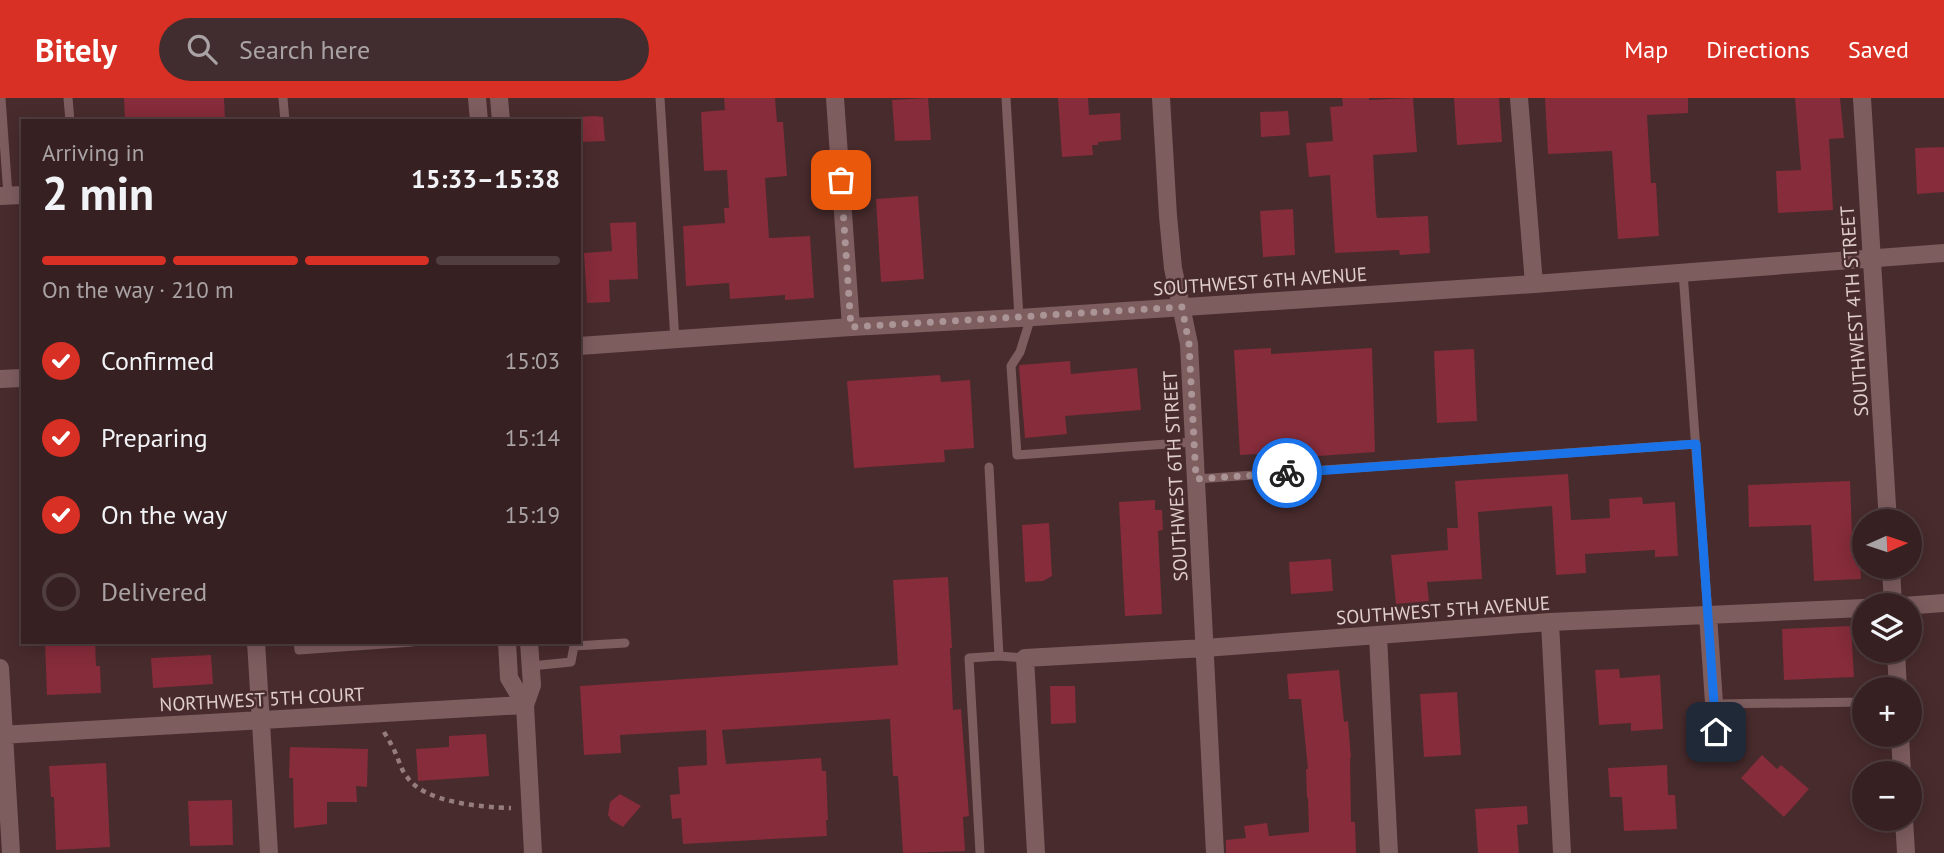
<!DOCTYPE html>
<html lang="en">
<head>
<meta charset="utf-8">
<style>
	:root { --surface:#362022; --page:#412d2f; --text:#f1f3f6; --muted:#aaa3a5; --line:#503e40; --accent:#d93025 }
	body { margin:0; font-family:"PT Sans",sans-serif; background:var(--page); color:var(--text); height:100vh; display:flex; flex-direction:column; font-size:26px; white-space:nowrap }
	* { box-sizing:border-box; margin:0 }
	p { font-size:23px; color:var(--muted) }
	.icon { flex:none; width:38px; height:38px; fill:none; stroke:currentColor; stroke-width:2; stroke-linecap:round; stroke-linejoin:round }
	.map { position:relative; flex:1; overflow:hidden }
	.drawer { position:absolute; left:21px; top:21px; width:560px; height:525px; display:flex; flex-direction:column; background:var(--surface); border-radius:0px; box-shadow:0 4px 18px #0003,0 0 0 2px var(--line) }
	.drawer>* { flex:none }
	.needle { width:46px; rotate:87deg }
	.tools { position:absolute; left:1852px; top:411px; display:grid; gap:14px }
	.tools a { display:grid; place-items:center; width:70px; height:70px; border-radius:50%; background:var(--surface); box-shadow:0 4px 18px #0003,0 0 0 2px var(--line); font-size:35px }
	.pin { position:absolute; display:grid; place-items:center; width:60px; height:60px; color:#fff; margin:-30px; border-radius:14px; box-shadow:0 4px 10px #0006 }
	.courier { position:absolute; display:grid; place-items:center; width:70px; height:70px; margin:-35px; border:5px solid #1a73e8; border-radius:50%; background:#fff; color:#222; box-shadow:0 2px 9px #0007 }
	.overview em { font-style:normal; font-weight:700 }
	.overview div { display:flex; flex-direction:column-reverse }
	.overview { display:flex; align-items:center; justify-content:space-between; height:119px; padding:0 21px }
	h1 { font-size:46px; font-weight:700; line-height:52px }
	.bar { display:grid; grid-template-columns:repeat(4,1fr); gap:10px 7px; align-content:center; height:84px; padding:0 21px }
	.bar i { height:9px; border-radius:5px; background:var(--line) }
	.bar .on { background:var(--accent) }
	.bar p { grid-column:span 4 }
	ol { padding:0 21px; list-style:none }
	li { display:flex; align-items:center; gap:21px; height:77px }
	li p { margin-inline-start:auto }
	li .icon { padding:7px; border-radius:50%; background:var(--accent); color:#fff; stroke-width:4 }
	li:last-child { color:var(--muted) }
	li i { width:38px; height:38px; border:4px solid var(--line); border-radius:50% }
	header { display:flex; align-items:center; gap:42px; box-sizing:border-box; height:98px; padding:0 35px; background:var(--accent); color:#fff }
	header strong { font-size:33px }
	nav { display:flex; gap:38px; margin-inline-start:auto; font-size:24px }
	.search { width:490px; height:63px; background:var(--page); display:flex; align-items:center; gap:18px; box-sizing:border-box; padding:0 24px; border-radius:38px; color:var(--muted); font-size:26px }
	.map>svg:first-child { display:block }
	.building { fill:#862c3a }
	.lines { fill:none; stroke-linecap:round; stroke-linejoin:round }
	.path { stroke:#957d7e; stroke-width:4.5; stroke-dasharray:5 5; stroke-linecap:butt }
	.service { stroke:#7e5d5f; stroke-width:9 }
	.minor { stroke:#7e5d5f; stroke-width:18 }
	.tertiary { stroke:#7e5d5f; stroke-width:18 }
	.done { stroke:#ab9495; stroke-width:7; stroke-dasharray:0 12.6 }
	.route { stroke:#1a73e8; stroke-width:9 }
	.labels { text-anchor:middle; dominant-baseline:central; stroke-width:5; stroke-linejoin:round; paint-order:stroke }
	.street-label { font-size:19px; fill:#e0cdcd; stroke:#482b2d }
</style>
</head>
<body>
<header>
<strong>Bitely</strong>
<div class="search"><svg class="icon" aria-label="search" viewBox="0 0 24 24"><circle cx="10" cy="10" r="6"/><path d="M15 15l6 6"/></svg>Search here</div>
<nav><a>Map</a><a>Directions</a><a>Saved</a></nav>
</header>
<div class="map">
<svg width="1944" height="755" viewBox="0 0 1944 755">
	<rect width="100%" height="100%" fill="#482b2d"/>
	<path class="building" d="M124,0H224L225,23H125Z
		M724,0H775L777,24H783L787,78L765,80L769,140L810,138L814,200L785,202V197L730,201L729,185L686,188L683,128L725,125L724,110H729L727,72L704,73L701,14L725,12Z
		M928,0L931,42L895,43L892,2Z
		M1058,0H1088L1089,17L1120,15L1121,42L1098,44V47H1092L1093,57L1062,59Z
		M1342,0H1369V2L1413,0L1417,54L1373,57L1376,115L1377,120L1428,118L1430,155L1400,157L1399,152L1335,155L1330,77L1309,79L1306,45L1333,43L1330,9L1343,8Z
		M1454,0H1499L1502,44L1457,47Z
		M1545,0H1688V15L1647,17L1651,85H1656L1659,138L1618,141L1612,53L1548,56Z
		M1795,0H1840L1844,40L1829,41L1833,112L1778,115L1776,73L1801,72Z
		M1288,13L1290,37L1261,39L1260,14Z
		M595,18L603,19L605,43L579,44V19Z
		M1944,49V94L1917,96L1915,50Z
		M918,98L924,181L881,184L876,101Z
		M1293,111L1295,157L1263,159L1260,113Z
		M636,124L638,181L609,182L610,204L587,205L584,155L612,153L610,125Z
		M1271,250V256L1372,250L1375,354L1290,360V354L1240,357L1234,252Z
		M1474,251L1477,323L1437,325L1434,253Z
		M1070,263L1071,276L1137,270L1141,312L1065,318L1067,336L1025,340L1019,269L1020,267Z
		M940,277L941,284L970,282L974,350L944,352L945,364L854,370L847,283Z
		M1568,376L1571,422L1610,420L1609,401L1642,399L1643,406L1675,404L1678,458L1655,459V452L1585,456L1586,475L1556,477L1552,408L1478,414L1482,481L1427,484L1429,503L1396,506L1391,457L1448,452L1447,430H1458L1455,383Z
		M1850,383L1852,435H1859L1861,481L1814,483L1811,427L1749,429L1748,387Z
		M1155,402V412H1162L1163,432L1158,433L1162,516L1125,518L1119,404Z
		M1049,425L1052,478L1043,483L1025,484L1022,427Z
		M1331,461L1333,493L1291,496L1289,464Z
		M948,479L952,550H950L953,612L961,611L969,718L963,719L965,753L903,755L898,678H893L890,621L722,632L726,666L821,660L822,673H826L828,722H826L827,738L683,746L681,720L672,721L670,697L680,696L678,669L707,667L706,632L620,637L621,655L584,657L580,588L898,567L893,482Z
		M1851,528L1854,579L1784,582L1782,531Z
		M45,544H95L96,568H100L101,595L47,597Z
		M211,557L213,586L153,590L151,560Z
		M1619,571L1620,580L1660,577L1663,631L1631,633V625L1599,627L1595,572Z
		M1339,572L1344,624L1348,623L1351,660H1350L1351,724H1355L1356,755H1226V742L1246,740L1244,728L1267,725L1269,738L1309,734L1308,700H1307L1306,671H1308L1301,601H1289L1287,576Z
		M1050,588H1075L1076,625L1051,626Z
		M1457,594L1461,657L1424,659L1420,596Z
		M486,636L489,678L418,683L416,651L449,649V638Z
		M290,649L368,651L367,689L356,688L357,704H327V726L294,730L293,680H289Z
		M1762,657L1777,671L1781,667L1809,691L1784,719L1741,680Z
		M106,665L110,749L56,752L54,699H51L49,668Z
		M1667,667L1668,697H1675L1677,731L1624,733L1622,699H1610L1608,670Z
		M620,696L641,708L623,729L611,722L608,717L610,704Z
		M232,702L233,747L190,748L188,703Z
		M1527,708L1528,726L1517,727L1519,755H1478L1475,711Z"/>
	<g class="lines">
		<path class="path" d="M384,634C388,641 392,647 395,654C399,662 401,672 407,679C425,705 481,709 511,710"/>
		<path class="service" d="M1,0L8,97
			M68,0L70,23
			M283,0L285,23
			M660,0L675,243
			M1006,0L1019,220
			M1683,174L1708,517
			M1031,219L1020,254L1011,268L1017,357L1194,344
			M989,369L999,558L1025,560
			M1196,381L1696,346
			M298,544L299,552L412,544
			M531,568L571,564L574,548L625,545
			M1714,606L1864,604
			M980,755L969,560L999,558"/>
		<path class="minor" d="M835,0L851,229
			M1161,0L1168,118L1173,170L1189,246L1215,755
			M1519,0L1534,186
			M0,98L23,97
			M1903,508L1944,505
			M1708,517L1716,634
			M1550,524L1562,755
			M1378,538L1389,755
			M256,544L269,755
			M0,570L11,755
			M0,637L525,607
			M1036,755L1025,560L1205,550L1550,524L1864,510"/>
		<path class="tertiary" d="M477,0L479,23
			M499,0L501,23
			M1862,0L1888,424
			M579,248L851,229L1019,220L1534,186L1944,155
			M0,281L23,280
			M1891,469L1893,508
			M507,544L509,580L525,607
			M529,544L532,587L525,607L533,755
			M1896,553L1898,592
			M1900,637L1902,676
			M1904,721L1906,755"/>
	</g>
	<g class="lines">
		<path class="done" d="M841,82L851,229L1182,209L1189,246L1196,381L1287,375"/>
		<path class="route" d="M1287,375L1696,346L1716,634"/>
	</g>
	<g class="labels">
		<g class="street-label">
			<text transform="translate(1260 183) rotate(-4)">SOUTHWEST 6TH AVENUE</text>
			<text transform="translate(1854 213) rotate(-94)">SOUTHWEST 4TH STREET</text>
			<text transform="translate(1175 378) rotate(-93)">SOUTHWEST 6TH STREET</text>
			<text transform="translate(1443 512) rotate(-4)">SOUTHWEST 5TH AVENUE</text>
			<text transform="translate(262 601) rotate(-3)">NORTHWEST 5TH COURT</text>
		</g>
	</g>
</svg>
<div class="tools">
<a><svg class="needle" viewBox="-14 -14 28 28"><path d="M0-13l5 13h-10z" fill="#e53935"/><path d="M0 13l5-13h-10z" fill="#aaa3a5"/></svg></a>
<a><svg class="icon" aria-label="layers" viewBox="0 0 24 24"><path d="M12 4l9 5-9 5-9-5zM3 14l9 5 9-5"/></svg></a>
<a>+</a>
<a>−</a>
</div>
<div class="pin" style="left:841px;top:82px;background:#ea580c"><svg class="icon" aria-label="bag" viewBox="0 0 24 24"><path d="M5 8h14l-1 12H6zM9 8a3 3 0 0 1 6 0"/></svg></div>
<div class="pin" style="left:1716px;top:634px;background:#1f2937"><svg class="icon" aria-label="home" viewBox="0 0 24 24"><path d="M3 11l9-7 9 7M6 9v11h12V9"/></svg></div>
<div class="courier" style="left:1287px;top:375px"><svg class="icon" aria-label="bike" viewBox="0 0 24 24"><circle cx="6" cy="16" r="4"/><circle cx="18" cy="16" r="4"/><path d="M6 16l4-8h5l3 8M10 8l3 8H6M13 5h3"/></svg></div>
<section class="drawer">
<div class="overview"><div><h1>2 min</h1><p>Arriving in</p></div><em>15:33–15:38</em></div>
<div class="bar"><i class="on"></i><i class="on"></i><i class="on"></i><i></i><p>On the way · 210 m</p></div>
<ol>
<li><svg class="icon" aria-label="check" viewBox="0 0 24 24"><path d="M5 12l5 5 9-10"/></svg>Confirmed<p>15:03</p></li>
<li><svg class="icon" aria-label="check" viewBox="0 0 24 24"><path d="M5 12l5 5 9-10"/></svg>Preparing<p>15:14</p></li>
<li><svg class="icon" aria-label="check" viewBox="0 0 24 24"><path d="M5 12l5 5 9-10"/></svg>On the way<p>15:19</p></li>
<li><i></i>Delivered</li>
</ol>
</section>
</div>
</body>
</html>
